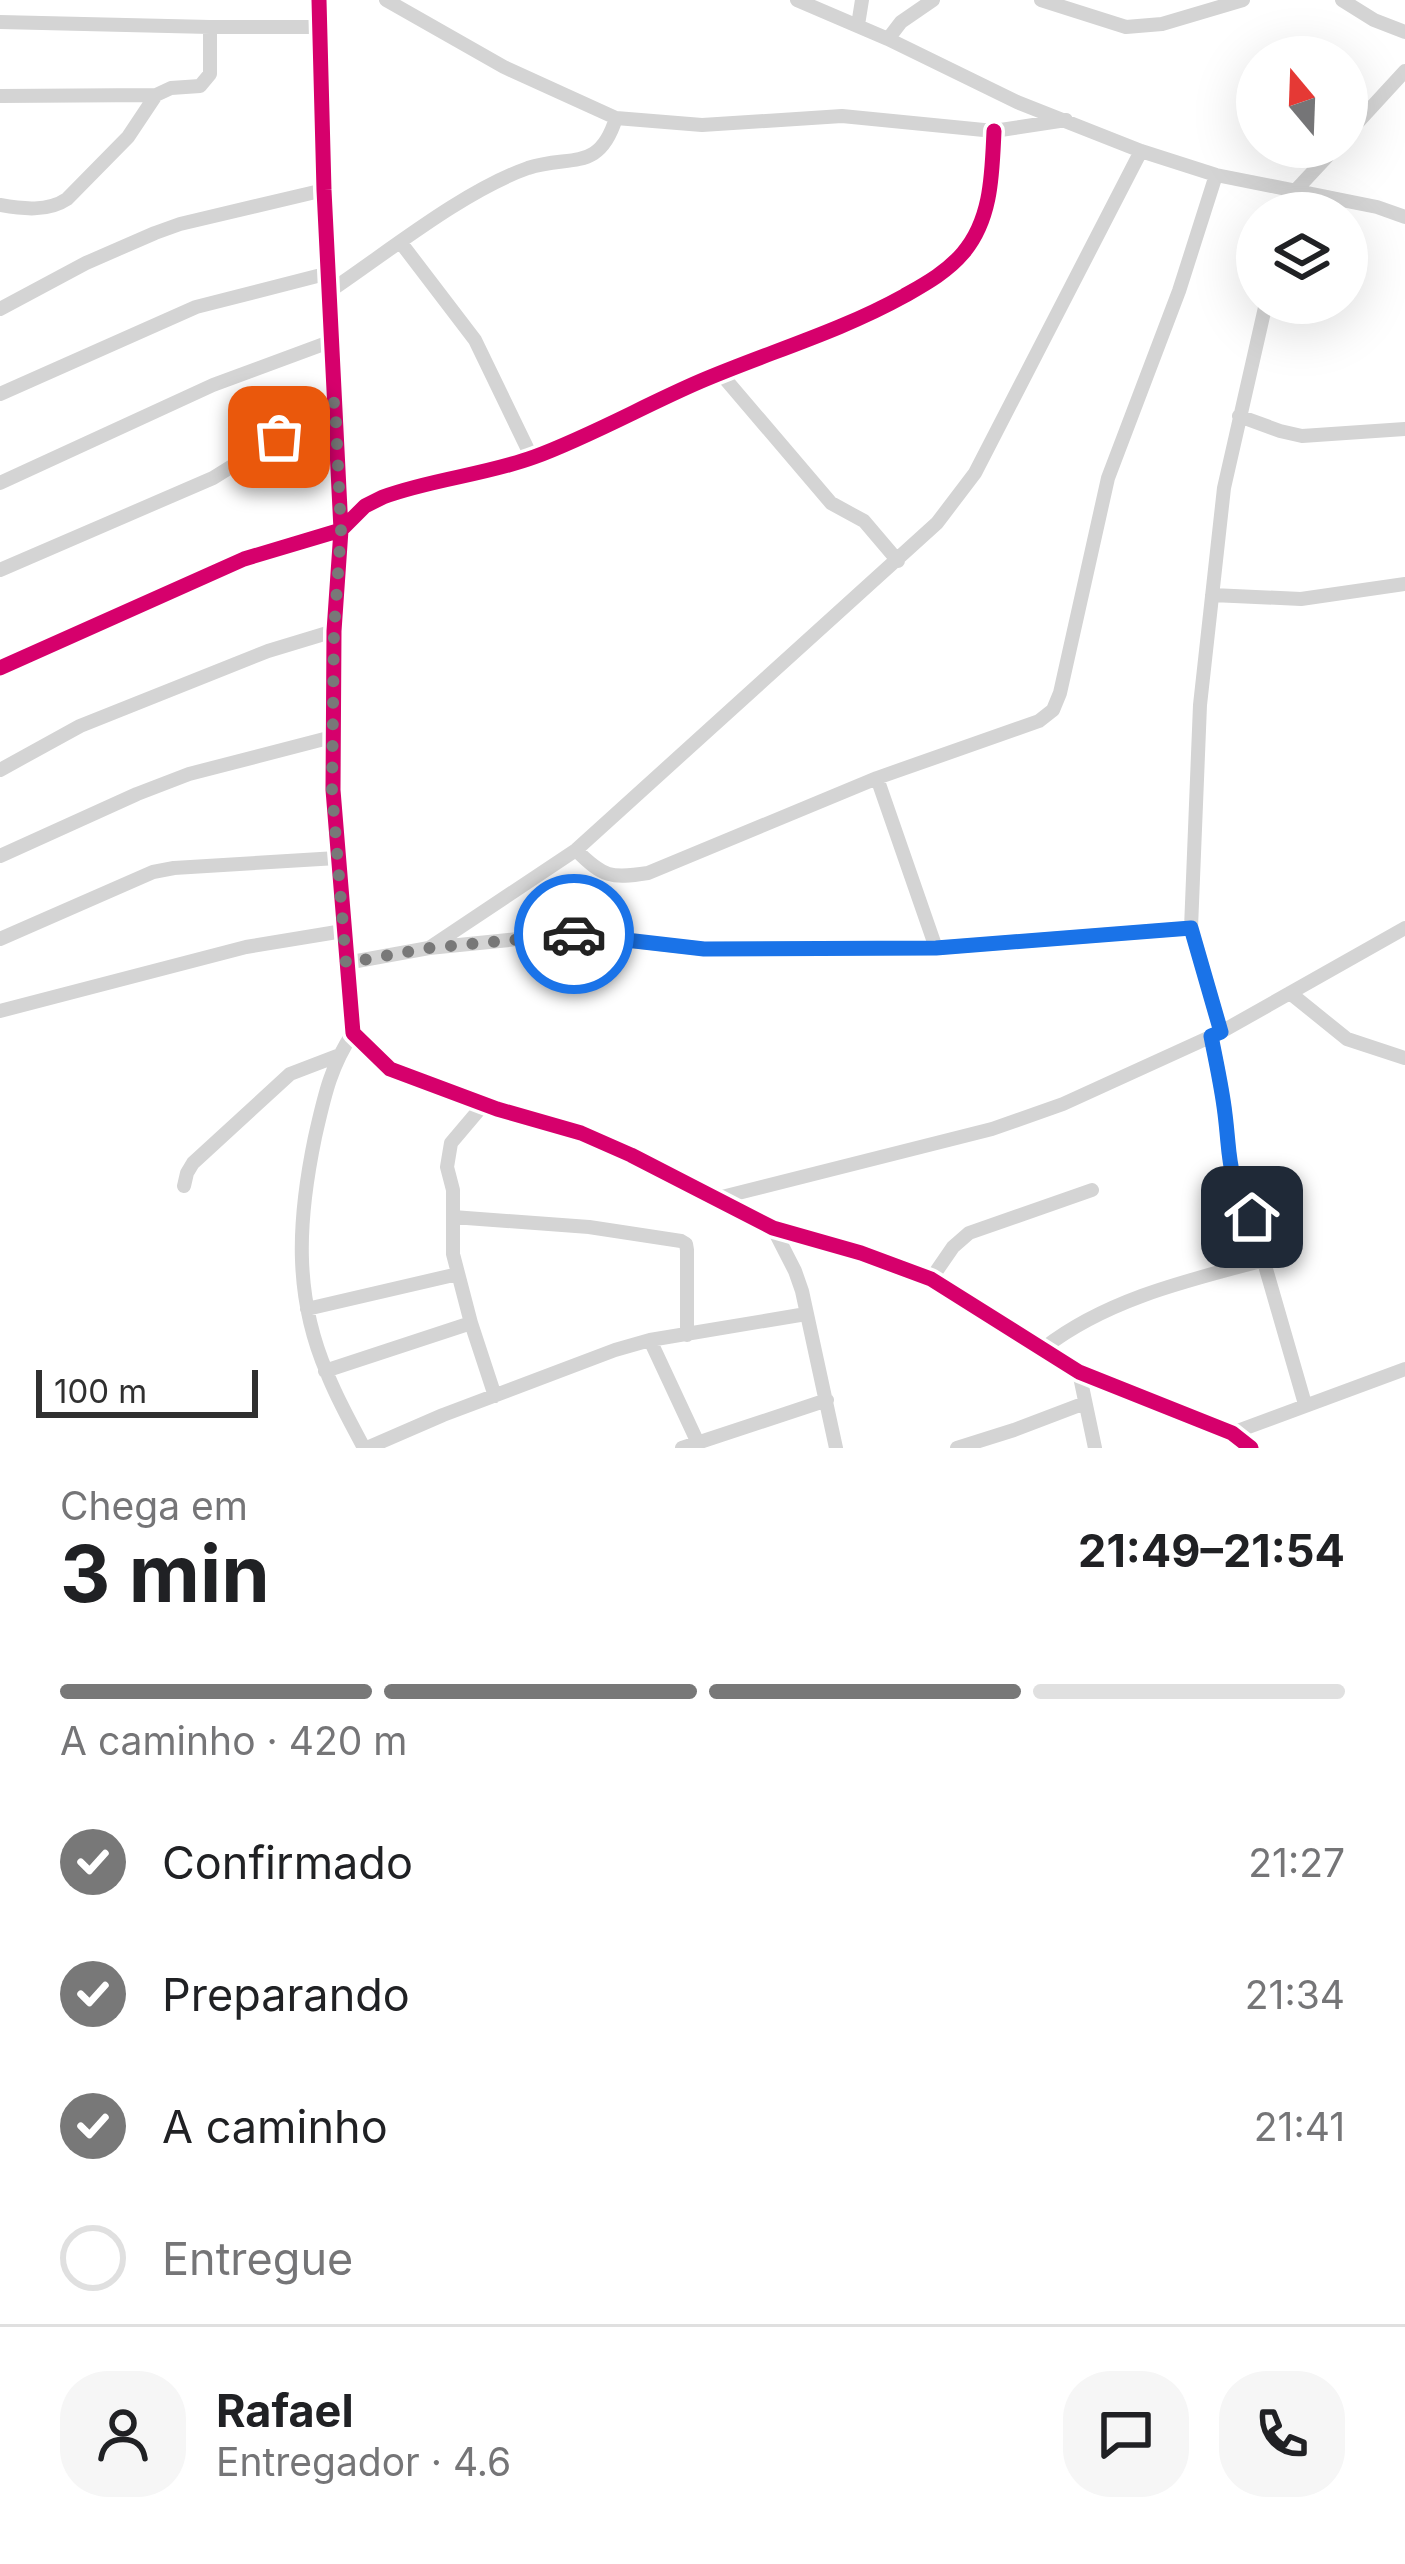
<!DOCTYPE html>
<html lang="pt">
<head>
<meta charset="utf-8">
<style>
	:root { --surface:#fff; --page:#f6f6f6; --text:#202124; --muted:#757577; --line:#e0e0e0; --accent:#787878 }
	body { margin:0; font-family:Inter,sans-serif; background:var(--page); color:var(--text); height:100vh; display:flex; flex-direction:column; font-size:45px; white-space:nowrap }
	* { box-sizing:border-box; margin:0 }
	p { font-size:39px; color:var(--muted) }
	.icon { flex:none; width:66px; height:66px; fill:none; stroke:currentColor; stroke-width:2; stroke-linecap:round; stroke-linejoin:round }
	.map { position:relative; height:1448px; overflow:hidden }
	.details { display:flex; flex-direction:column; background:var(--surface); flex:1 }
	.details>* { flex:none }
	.needle { width:78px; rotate:341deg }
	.controls { position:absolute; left:1236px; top:36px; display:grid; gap:24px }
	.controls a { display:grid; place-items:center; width:132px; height:132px; border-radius:50%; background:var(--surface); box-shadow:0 12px 48px #0002; font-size:60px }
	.scale { position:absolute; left:36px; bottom:30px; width:222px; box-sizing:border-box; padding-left:12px; border:6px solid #303030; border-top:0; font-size:33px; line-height:42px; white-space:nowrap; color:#303030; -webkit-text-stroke:9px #fff; paint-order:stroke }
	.pin { position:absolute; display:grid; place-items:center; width:102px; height:102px; color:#fff; margin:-51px; border-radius:24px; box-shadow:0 6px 18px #0006 }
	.courier { position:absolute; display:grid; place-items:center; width:120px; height:120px; margin:-60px; border:9px solid #1a73e8; border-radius:50%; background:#fff; color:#222; box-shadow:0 3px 15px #0007 }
	.headline em { font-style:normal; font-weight:700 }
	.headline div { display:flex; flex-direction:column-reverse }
	.headline { display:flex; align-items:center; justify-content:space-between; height:204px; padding:0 60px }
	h1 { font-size:78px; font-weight:700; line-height:90px }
	.bar { display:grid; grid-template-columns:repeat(4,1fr); gap:18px 12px; align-content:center; height:144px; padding:0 60px }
	.bar i { height:15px; border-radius:9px; background:var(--line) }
	.bar .current { background:var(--accent) }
	.bar p { grid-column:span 4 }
	.line { display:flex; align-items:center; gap:30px; padding:0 60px; border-top:3px solid var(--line) }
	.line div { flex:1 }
	.round { display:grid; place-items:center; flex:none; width:126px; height:126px; border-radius:48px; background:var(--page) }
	ol { padding:0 60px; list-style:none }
	li { display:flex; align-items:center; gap:36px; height:132px }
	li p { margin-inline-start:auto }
	li .icon { padding:12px; border-radius:50%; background:var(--accent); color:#fff; stroke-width:4 }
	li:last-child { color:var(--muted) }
	li i { width:66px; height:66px; border:6px solid var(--line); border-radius:50% }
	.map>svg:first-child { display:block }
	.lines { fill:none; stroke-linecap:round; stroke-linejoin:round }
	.street { stroke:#d4d4d4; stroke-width:14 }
	.cycleway-casing { stroke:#fff; stroke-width:22 }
	.cycleway { stroke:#d6006c; stroke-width:15 }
	.done { stroke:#787878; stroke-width:12; stroke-dasharray:0 21.6 }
	.route { stroke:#1a73e8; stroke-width:15 }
</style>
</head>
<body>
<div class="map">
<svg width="1405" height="1448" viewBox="0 0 1405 1448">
	<rect width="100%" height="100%" fill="#fff"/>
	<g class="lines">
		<path class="street" d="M319,0L324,190L341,530L334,631L333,790L353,1033L390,1069L497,1109L581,1133L631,1155L773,1228L861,1253L931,1279L1079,1372L1232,1433L1251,1448
			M386,0L504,67L616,118L702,125L842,116L994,131L1066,120
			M797,0L888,39L1017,102L1141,151L1216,175L1377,207L1405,217
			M1041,0L1126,27L1162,24L1243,0
			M1342,0L1374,20L1405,32
			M0,22L210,27H319
			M858,25L862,0
			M888,39L901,22L933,0
			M0,96L156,95L171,88L200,86L210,74V27
			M1347,134L1405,71
			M0,205C22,209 48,212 67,199L128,137L156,95
			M1290,213L1295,191L1336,147
			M401,243L475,340L532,458
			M330,291C388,252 463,191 528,168C571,154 599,173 616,118
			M0,309L86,263L155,233L180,224L324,190
			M721,374L831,503L864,521L898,561
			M0,394L196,307L329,273
			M1239,416L1280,431L1302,436L1405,429
			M0,483L213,385L332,341
			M0,570L213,478L335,402
			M1212,595L1301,599L1405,584
			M0,668L244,559L341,530L365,506L383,497C432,479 485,475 534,457C591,436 645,405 701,381C769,352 839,332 904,296C925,284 947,272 963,253C992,219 992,173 994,131
			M0,770L80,726L268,651L334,631
			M877,778L936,948
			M576,850C603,877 611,879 648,873L877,778L1039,721L1053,710L1060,693L1108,478L1179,291L1216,175
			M0,856L137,794L189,774L332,737
			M0,939L153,872L174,868L337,858
			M429,948L576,850L937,523L975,473L1141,151
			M346,963L429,948L568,934L704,949L936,948L1191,928
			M1290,993L1347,1039L1405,1058
			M0,1011L246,947L343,931
			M1221,1032L1191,928L1200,705L1224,488L1266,303
			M353,1033C330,1067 324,1098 315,1137C298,1219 293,1294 327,1373C337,1399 351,1423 364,1448
			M1211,1036C1216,1062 1222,1088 1225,1114C1231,1162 1226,1173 1251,1217L1305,1404
			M184,1186L187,1173L193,1163L290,1074L337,1056
			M718,1198L992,1129L1063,1104L1221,1032L1405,928
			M453,1217L589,1227L681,1241L686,1244L687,1250V1335
			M773,1228L795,1271L802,1291L836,1448
			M931,1279L953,1247L969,1233L1092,1190
			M307,1309L458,1274
			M471,1323L453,1254V1190L447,1167L451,1143L484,1104
			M650,1340L698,1443
			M1044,1348C1107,1299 1189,1280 1265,1260
			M325,1371L471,1323L495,1396
			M1079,1372L1095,1448
			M1232,1433L1405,1369
			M367,1448L443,1415L615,1350L650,1340L806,1314
			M682,1448L827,1400
			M957,1448L1014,1430L1085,1403"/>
		<defs>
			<path id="cycleway" d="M319,0L324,190L341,530L334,631L333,790L353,1033L390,1069L497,1109L581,1133L631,1155L773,1228L861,1253L931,1279L1079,1372L1232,1433L1251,1448
				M0,668L244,559L341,530L365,506L383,497C432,479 485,475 534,457C591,436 645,405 701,381C769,352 839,332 904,296C925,284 947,272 963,253C992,219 992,173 994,131"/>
		</defs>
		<use href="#cycleway" class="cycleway-casing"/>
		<use href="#cycleway" class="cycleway"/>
	</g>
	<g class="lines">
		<path class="done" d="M279,437L335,402L341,530L334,631L332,790L346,963L429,948L574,934"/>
		<path class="route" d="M574,934L704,949L936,948L1191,928L1221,1032L1211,1036C1216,1062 1222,1088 1225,1114C1231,1162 1226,1173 1252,1217"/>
	</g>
</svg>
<div class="controls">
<a><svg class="needle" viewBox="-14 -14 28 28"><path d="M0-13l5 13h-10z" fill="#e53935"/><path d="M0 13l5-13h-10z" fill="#757577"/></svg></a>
<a><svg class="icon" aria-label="layers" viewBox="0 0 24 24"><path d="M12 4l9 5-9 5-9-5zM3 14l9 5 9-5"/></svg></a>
</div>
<div class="scale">100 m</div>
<div class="pin" style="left:279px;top:437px;background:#ea580c"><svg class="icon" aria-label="bag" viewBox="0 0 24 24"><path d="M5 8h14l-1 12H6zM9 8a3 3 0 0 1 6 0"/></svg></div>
<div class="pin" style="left:1252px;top:1217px;background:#1f2937"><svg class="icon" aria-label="home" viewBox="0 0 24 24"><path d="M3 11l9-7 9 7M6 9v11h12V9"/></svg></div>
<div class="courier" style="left:574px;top:934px"><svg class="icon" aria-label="car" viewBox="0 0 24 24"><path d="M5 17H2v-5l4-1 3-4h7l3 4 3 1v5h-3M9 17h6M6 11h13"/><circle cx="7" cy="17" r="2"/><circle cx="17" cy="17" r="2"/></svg></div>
</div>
<section class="details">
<div class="headline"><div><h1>3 min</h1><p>Chega em</p></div><em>21:49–21:54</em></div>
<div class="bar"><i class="current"></i><i class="current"></i><i class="current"></i><i></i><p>A caminho · 420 m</p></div>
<ol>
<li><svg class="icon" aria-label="check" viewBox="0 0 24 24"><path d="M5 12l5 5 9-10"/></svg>Confirmado<p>21:27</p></li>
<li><svg class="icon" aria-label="check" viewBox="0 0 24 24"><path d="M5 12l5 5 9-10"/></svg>Preparando<p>21:34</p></li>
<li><svg class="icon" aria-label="check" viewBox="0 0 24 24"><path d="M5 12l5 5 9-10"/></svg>A caminho<p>21:41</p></li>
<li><i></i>Entregue</li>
</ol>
<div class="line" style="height:216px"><a class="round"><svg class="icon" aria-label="person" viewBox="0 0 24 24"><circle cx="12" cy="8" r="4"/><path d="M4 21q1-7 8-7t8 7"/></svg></a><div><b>Rafael</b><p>Entregador · 4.6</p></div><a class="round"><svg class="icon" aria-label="chat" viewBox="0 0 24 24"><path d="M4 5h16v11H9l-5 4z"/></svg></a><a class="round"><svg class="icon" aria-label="phone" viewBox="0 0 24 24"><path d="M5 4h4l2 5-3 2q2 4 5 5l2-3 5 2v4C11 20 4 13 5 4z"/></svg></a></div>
</section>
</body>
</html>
